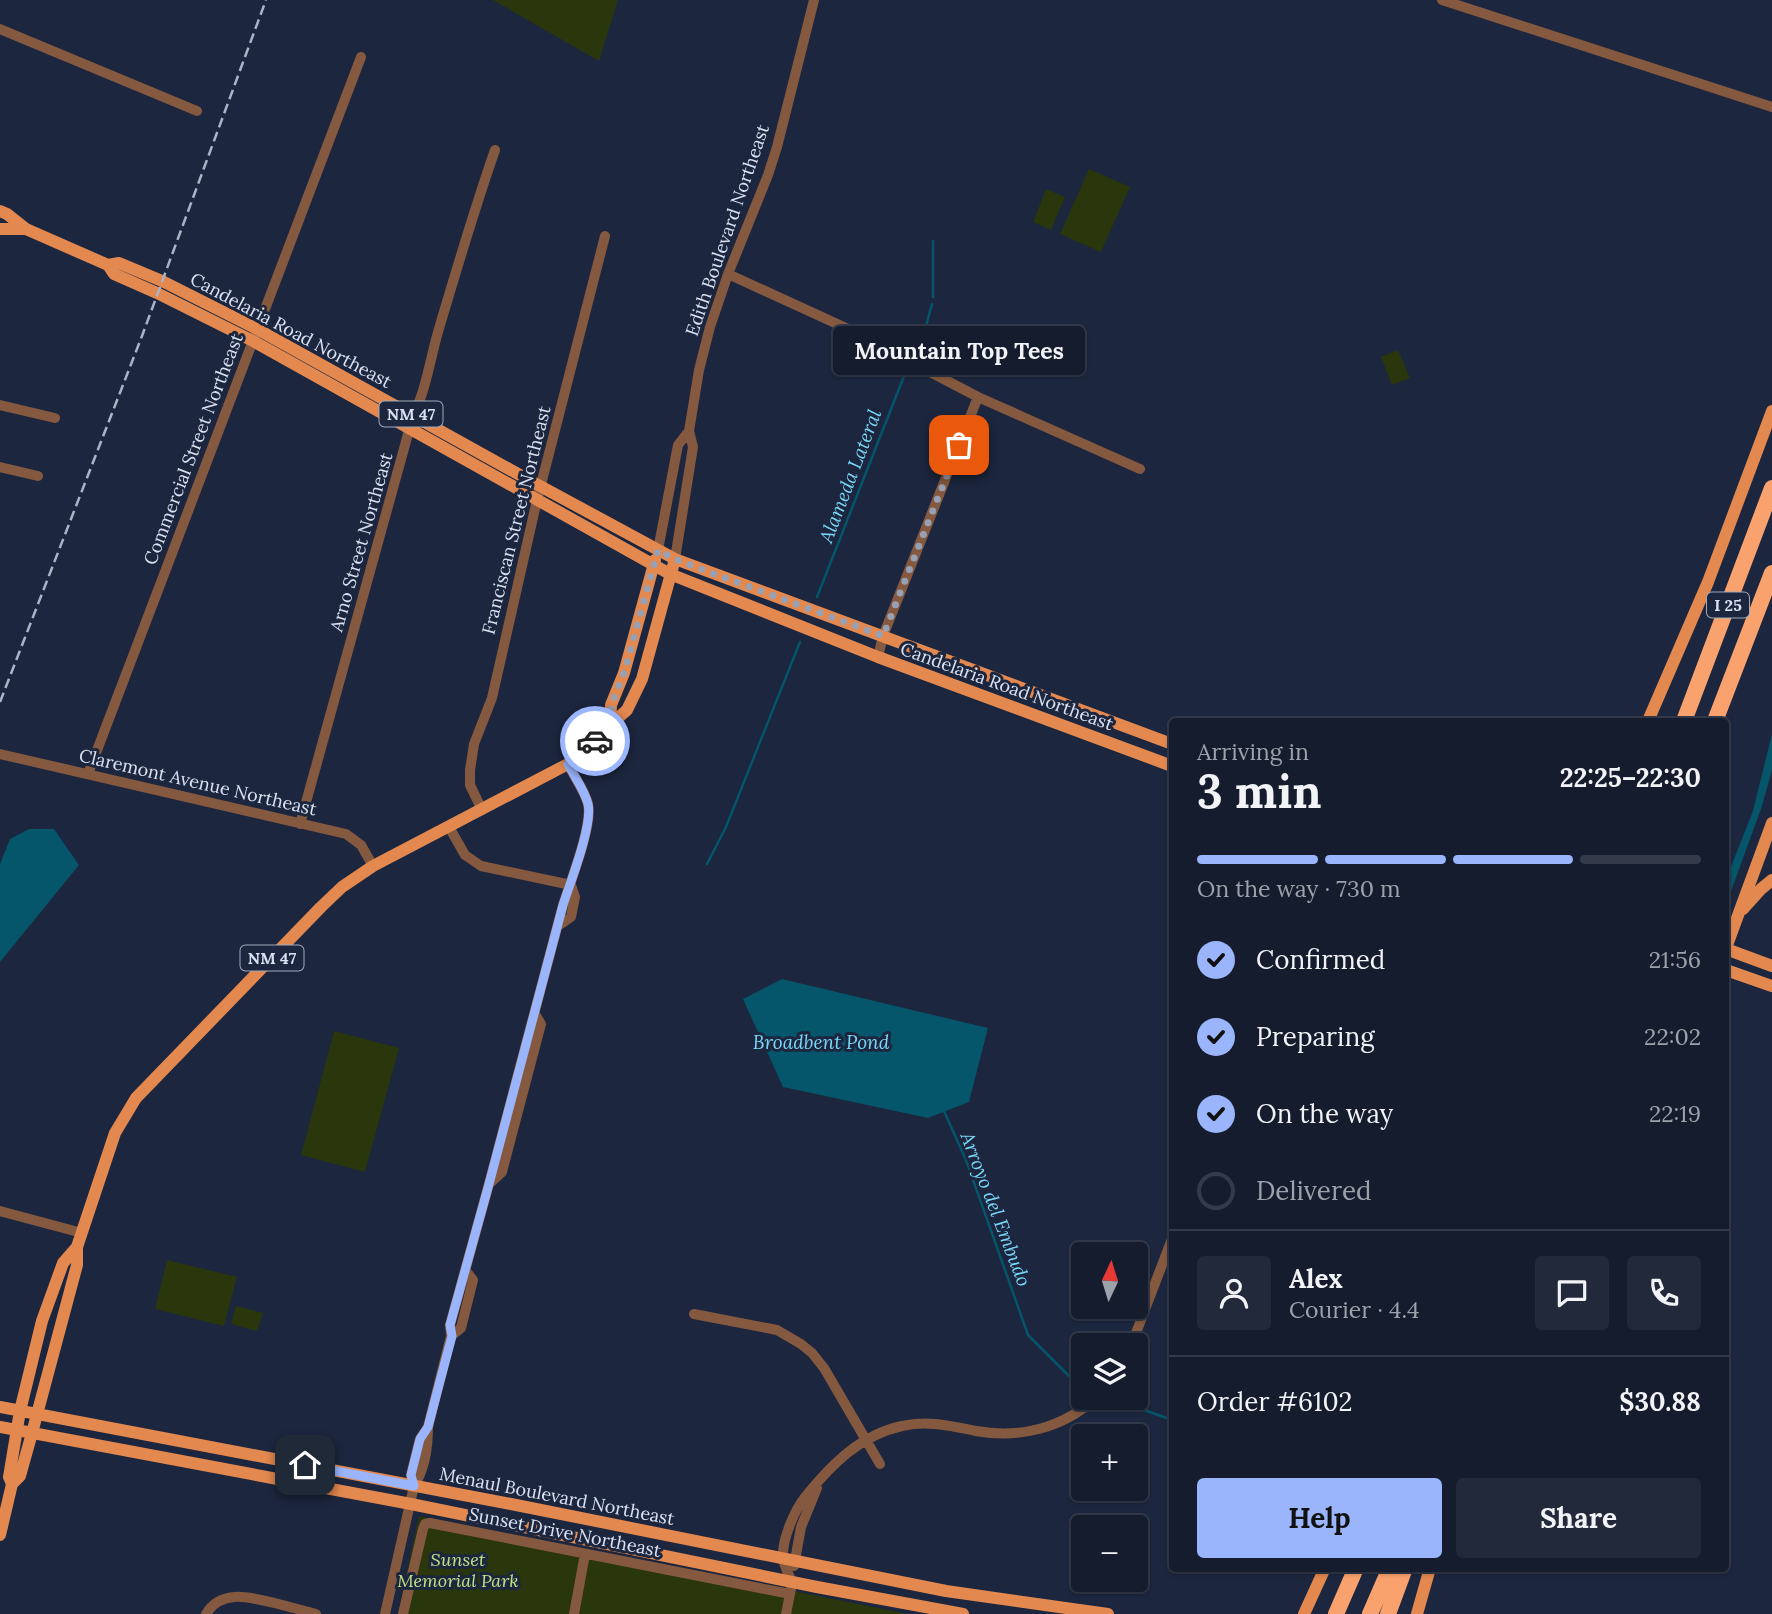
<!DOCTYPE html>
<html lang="en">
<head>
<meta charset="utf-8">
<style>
	:root { --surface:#151c2e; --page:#22293a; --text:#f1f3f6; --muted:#9da1aa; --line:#343a4a; --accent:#9bb5fd }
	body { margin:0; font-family:Lora,serif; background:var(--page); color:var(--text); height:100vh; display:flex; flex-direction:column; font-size:26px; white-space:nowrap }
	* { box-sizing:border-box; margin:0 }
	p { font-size:23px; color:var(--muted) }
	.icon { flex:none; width:38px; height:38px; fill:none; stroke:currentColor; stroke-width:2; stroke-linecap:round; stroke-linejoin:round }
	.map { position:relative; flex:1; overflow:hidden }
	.drawer { position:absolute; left:1169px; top:718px; width:560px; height:854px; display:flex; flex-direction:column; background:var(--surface); border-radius:7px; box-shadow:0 2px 5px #0004,0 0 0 2px var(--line) }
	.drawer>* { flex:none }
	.needle { width:46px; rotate:4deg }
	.buttons { position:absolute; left:1071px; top:1242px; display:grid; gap:14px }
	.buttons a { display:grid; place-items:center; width:77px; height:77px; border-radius:7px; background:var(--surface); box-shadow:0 2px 5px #0004,0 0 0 2px var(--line); font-size:35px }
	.pin { position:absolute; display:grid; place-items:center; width:60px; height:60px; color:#fff; margin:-30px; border-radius:14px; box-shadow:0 4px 10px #0006 }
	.courier { position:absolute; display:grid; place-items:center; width:70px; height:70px; margin:-35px; border:5px solid #9bb5fd; border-radius:50%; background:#fff; color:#222; box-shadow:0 2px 9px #0007 }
	.bubble { position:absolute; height:49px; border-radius:7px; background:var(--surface); box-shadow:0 2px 5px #0004,0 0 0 2px var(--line); font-size:23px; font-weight:700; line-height:49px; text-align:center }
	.summary em { font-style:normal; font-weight:700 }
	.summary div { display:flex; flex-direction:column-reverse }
	.summary { display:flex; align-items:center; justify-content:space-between; height:119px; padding:0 28px }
	h1 { font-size:46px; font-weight:700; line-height:52px }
	.bar { display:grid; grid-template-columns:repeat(4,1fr); gap:10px 7px; align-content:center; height:84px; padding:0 28px }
	.bar i { height:9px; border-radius:5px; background:var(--line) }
	.bar .current { background:var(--accent) }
	.bar p { grid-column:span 4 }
	.line { display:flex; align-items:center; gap:18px; padding:0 28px; border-top:2px solid var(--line) }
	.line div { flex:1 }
	.round { display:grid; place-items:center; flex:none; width:74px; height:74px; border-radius:7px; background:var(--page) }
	ol { padding:0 28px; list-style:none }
	li { display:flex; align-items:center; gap:21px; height:77px }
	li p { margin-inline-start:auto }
	li .icon { padding:7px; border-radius:50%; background:var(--accent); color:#111; stroke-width:4 }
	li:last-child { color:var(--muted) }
	li i { width:38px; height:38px; border:4px solid var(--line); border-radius:50% }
	.button { display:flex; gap:14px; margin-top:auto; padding:14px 28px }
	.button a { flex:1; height:80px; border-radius:7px; background:var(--accent); color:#111; font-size:28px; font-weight:700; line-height:80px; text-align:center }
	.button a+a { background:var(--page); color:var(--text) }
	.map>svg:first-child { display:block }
	.green { fill:#2a360b }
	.water { fill:#05556b }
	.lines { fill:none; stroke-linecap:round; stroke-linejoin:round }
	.stream { stroke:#05556b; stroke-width:2.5 }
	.minor { stroke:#85593f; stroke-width:10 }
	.major { stroke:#e3884f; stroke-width:12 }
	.highway { stroke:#faa26e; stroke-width:16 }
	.rail { stroke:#abb4c6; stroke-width:2.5; stroke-dasharray:10 5; stroke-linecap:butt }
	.done { stroke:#98a0b3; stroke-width:7; stroke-dasharray:0 12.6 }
	.route { stroke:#9bb5fd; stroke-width:9 }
	.labels { text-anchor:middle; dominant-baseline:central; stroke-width:6; stroke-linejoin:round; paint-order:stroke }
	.shield { fill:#1c263e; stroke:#a1aabc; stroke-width:2 }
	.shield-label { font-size:16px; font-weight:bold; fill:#dae2f2 }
	.street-label { font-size:18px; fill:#dae2f2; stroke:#1c263e }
	.park-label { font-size:18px; font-style:italic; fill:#c3e284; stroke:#1c263e }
	.water-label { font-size:19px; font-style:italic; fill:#79d7f8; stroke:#1c263e }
</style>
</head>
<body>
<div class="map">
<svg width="1772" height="1614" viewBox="0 0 1772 1614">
	<rect width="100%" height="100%" fill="#1c263e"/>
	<path class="green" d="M493,0H618L599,61Z
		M1089,169L1130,187L1101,252L1060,234Z
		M1046,189L1065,197L1051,230L1033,222Z
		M1398,350L1410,378L1392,385L1381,357Z
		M334,1031L399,1048L365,1172L301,1155Z
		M167,1260L237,1277L224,1326L155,1309Z
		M236,1306L263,1313L257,1331L231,1324Z
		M419,1516L908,1614H398Z"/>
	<path class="water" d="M1772,734V770L1762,806L1726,905V879L1753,811Z
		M29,829H54L79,865L0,962V864L10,839Z
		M782,979L988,1028L969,1102L928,1118L783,1087L743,999Z"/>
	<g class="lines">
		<path class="stream" d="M933,297V241
			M913,355L926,326L932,304
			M817,597L908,366
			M707,864L726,827L800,642
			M944,1111L966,1160L1028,1335L1078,1385L1083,1387
			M1111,1398L1172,1420"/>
		<path class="minor" d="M1442,0L1772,107
			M0,29L197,111
			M728,274L846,328L978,397L1140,469
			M0,405L55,418
			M0,467L38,476
			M658,550L678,445L689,431
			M675,559L693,447L689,431L699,370L710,327L728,274L768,175L777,147L814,0
			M878,657L883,636L978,397
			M0,754L346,834L361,845L373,866
			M88,774L361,57
			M482,810L470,785V770L474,744L492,698L537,500L605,236
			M300,824L413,416C426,390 430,360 438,332C456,271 474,210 495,150
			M449,827L465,855L481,866L571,885
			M558,926L571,917L575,897L571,885
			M489,1184L502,1172L541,1024L535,1014
			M0,1211L82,1233
			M694,1314L777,1330L801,1344L812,1353L824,1368L880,1464
			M451,1336L461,1328L473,1280L466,1271
			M1131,1346L1172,1239
			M414,1486L411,1475L420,1439L428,1427
			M794,1566L801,1527L817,1488
			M792,1582C789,1575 783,1564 783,1557C782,1540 794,1511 805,1497C831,1465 860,1435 902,1426C928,1420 951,1426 976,1431C1019,1439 1063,1428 1096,1398
			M206,1614C212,1604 222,1598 234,1597C252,1595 296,1609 316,1614
			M385,1614L414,1486C425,1469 428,1446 428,1427L451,1336L450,1325L489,1184L563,905C570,883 593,825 588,804C585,791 574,777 568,764
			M403,1614L423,1529L425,1524L430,1523L790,1594
			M574,1614L585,1554
			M786,1614L791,1589"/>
		<path class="major" d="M0,211L7,214L26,229L108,265L114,274L157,293L253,341L670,574L878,657L1172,766
			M0,229H26
			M108,265L119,263L162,281L257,329L527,479L675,559L1172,744
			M1648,721L1708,582L1772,411
			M610,725L611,705L624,673L655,560
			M1743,909L1761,889L1772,880
			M1726,948L1772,823
			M1726,949L1772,966
			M1726,970L1772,986
			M0,1407L511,1504L946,1591L1108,1614
			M0,1427L411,1504L817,1587L963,1614
			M12,1484L9,1477L20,1411L42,1321L63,1263L77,1247
			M0,1535L12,1484L20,1476L32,1433L77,1265V1247L115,1133L136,1098L321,907L342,887L373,866L568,764L592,745L610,725L627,710L642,679L675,559
			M1304,1614L1325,1568
			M1417,1614L1430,1568"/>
		<path class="highway" d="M1684,721L1772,488
			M1715,721L1772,573
			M1336,1614L1356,1568
			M1370,1614L1390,1568
			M1388,1614L1405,1568"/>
		<path class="rail" d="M0,702L142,336L266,0"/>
	</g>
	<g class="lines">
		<path class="done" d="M595,741L610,725L611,705L624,673L658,550L675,559L701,569L883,636L959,445"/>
		<path class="route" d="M305,1465L414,1486L411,1475L420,1439L428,1427L440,1381L452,1336L450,1325L489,1184L563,905C570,883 593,825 588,804C585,791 574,776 568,764L595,741"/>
	</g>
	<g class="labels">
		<g class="shield">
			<rect x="379.5" y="401.5" width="63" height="25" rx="5"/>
			<rect x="1707" y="592.5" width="42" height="25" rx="5"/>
			<rect x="240.5" y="945.5" width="63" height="25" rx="5"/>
		</g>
		<g class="shield-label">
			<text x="411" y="414">NM 47</text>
			<text x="1728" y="605">I 25</text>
			<text x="272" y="958">NM 47</text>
		</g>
		<g class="street-label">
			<text transform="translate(727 230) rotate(-71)">Edith Boulevard Northeast</text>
			<text transform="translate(291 330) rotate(28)">Candelaria Road Northeast</text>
			<text transform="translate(193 449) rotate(-69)">Commercial Street Northeast</text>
			<text transform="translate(516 520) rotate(-76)">Franciscan Street Northeast</text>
			<text transform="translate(361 542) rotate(-74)">Arno Street Northeast</text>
			<text transform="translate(1007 686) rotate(20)">Candelaria Road Northeast</text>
			<text transform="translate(198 782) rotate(13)">Claremont Avenue Northeast</text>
			<text transform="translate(557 1496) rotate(11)">Menaul Boulevard Northeast</text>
			<text transform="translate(565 1532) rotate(11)">Sunset Drive Northeast</text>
		</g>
		<g class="park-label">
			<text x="458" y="1559">Sunset<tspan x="458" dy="21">Memorial Park</tspan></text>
		</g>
		<g class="water-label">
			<text transform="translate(850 476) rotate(-69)">Alameda Lateral</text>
			<text x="821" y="1042">Broadbent Pond</text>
			<text transform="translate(996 1209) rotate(69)">Arroyo del Embudo</text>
		</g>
	</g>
</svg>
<div class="buttons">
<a><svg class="needle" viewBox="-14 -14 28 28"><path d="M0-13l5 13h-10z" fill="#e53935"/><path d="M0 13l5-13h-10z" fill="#9da1aa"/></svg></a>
<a><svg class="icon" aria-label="layers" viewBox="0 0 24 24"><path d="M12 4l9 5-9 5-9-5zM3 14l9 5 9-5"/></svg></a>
<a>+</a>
<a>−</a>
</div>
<div class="pin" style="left:959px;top:445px;background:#ea580c"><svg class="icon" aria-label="bag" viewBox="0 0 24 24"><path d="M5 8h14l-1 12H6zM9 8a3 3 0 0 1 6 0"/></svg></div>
<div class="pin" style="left:305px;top:1465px;background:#1f2937"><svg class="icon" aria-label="home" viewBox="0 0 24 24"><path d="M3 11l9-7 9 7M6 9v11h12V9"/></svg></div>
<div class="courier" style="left:595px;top:741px"><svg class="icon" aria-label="car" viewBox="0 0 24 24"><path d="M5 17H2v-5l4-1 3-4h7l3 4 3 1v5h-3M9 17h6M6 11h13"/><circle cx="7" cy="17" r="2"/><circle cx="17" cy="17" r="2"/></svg></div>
<div class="bubble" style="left:833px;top:326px;width:252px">Mountain Top Tees</div>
<section class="drawer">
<div class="summary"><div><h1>3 min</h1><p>Arriving in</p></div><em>22:25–22:30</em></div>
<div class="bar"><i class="current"></i><i class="current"></i><i class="current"></i><i></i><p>On the way · 730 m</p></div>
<ol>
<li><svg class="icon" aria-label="check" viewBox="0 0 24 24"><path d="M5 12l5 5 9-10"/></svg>Confirmed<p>21:56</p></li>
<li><svg class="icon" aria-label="check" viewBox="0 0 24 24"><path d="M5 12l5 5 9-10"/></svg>Preparing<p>22:02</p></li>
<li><svg class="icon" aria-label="check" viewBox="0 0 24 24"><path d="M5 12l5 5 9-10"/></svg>On the way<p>22:19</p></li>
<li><i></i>Delivered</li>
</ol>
<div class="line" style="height:126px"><a class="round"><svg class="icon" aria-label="person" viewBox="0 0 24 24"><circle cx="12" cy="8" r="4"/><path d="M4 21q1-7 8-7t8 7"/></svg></a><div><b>Alex</b><p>Courier · 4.4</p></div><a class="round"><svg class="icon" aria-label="chat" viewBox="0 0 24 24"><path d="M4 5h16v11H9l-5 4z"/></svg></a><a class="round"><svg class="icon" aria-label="phone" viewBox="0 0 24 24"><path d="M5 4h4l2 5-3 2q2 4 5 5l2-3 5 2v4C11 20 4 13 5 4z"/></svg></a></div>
<div class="line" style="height:91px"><div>Order #6102</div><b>$30.88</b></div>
<div class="button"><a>Help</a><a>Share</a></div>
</section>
</div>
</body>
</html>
